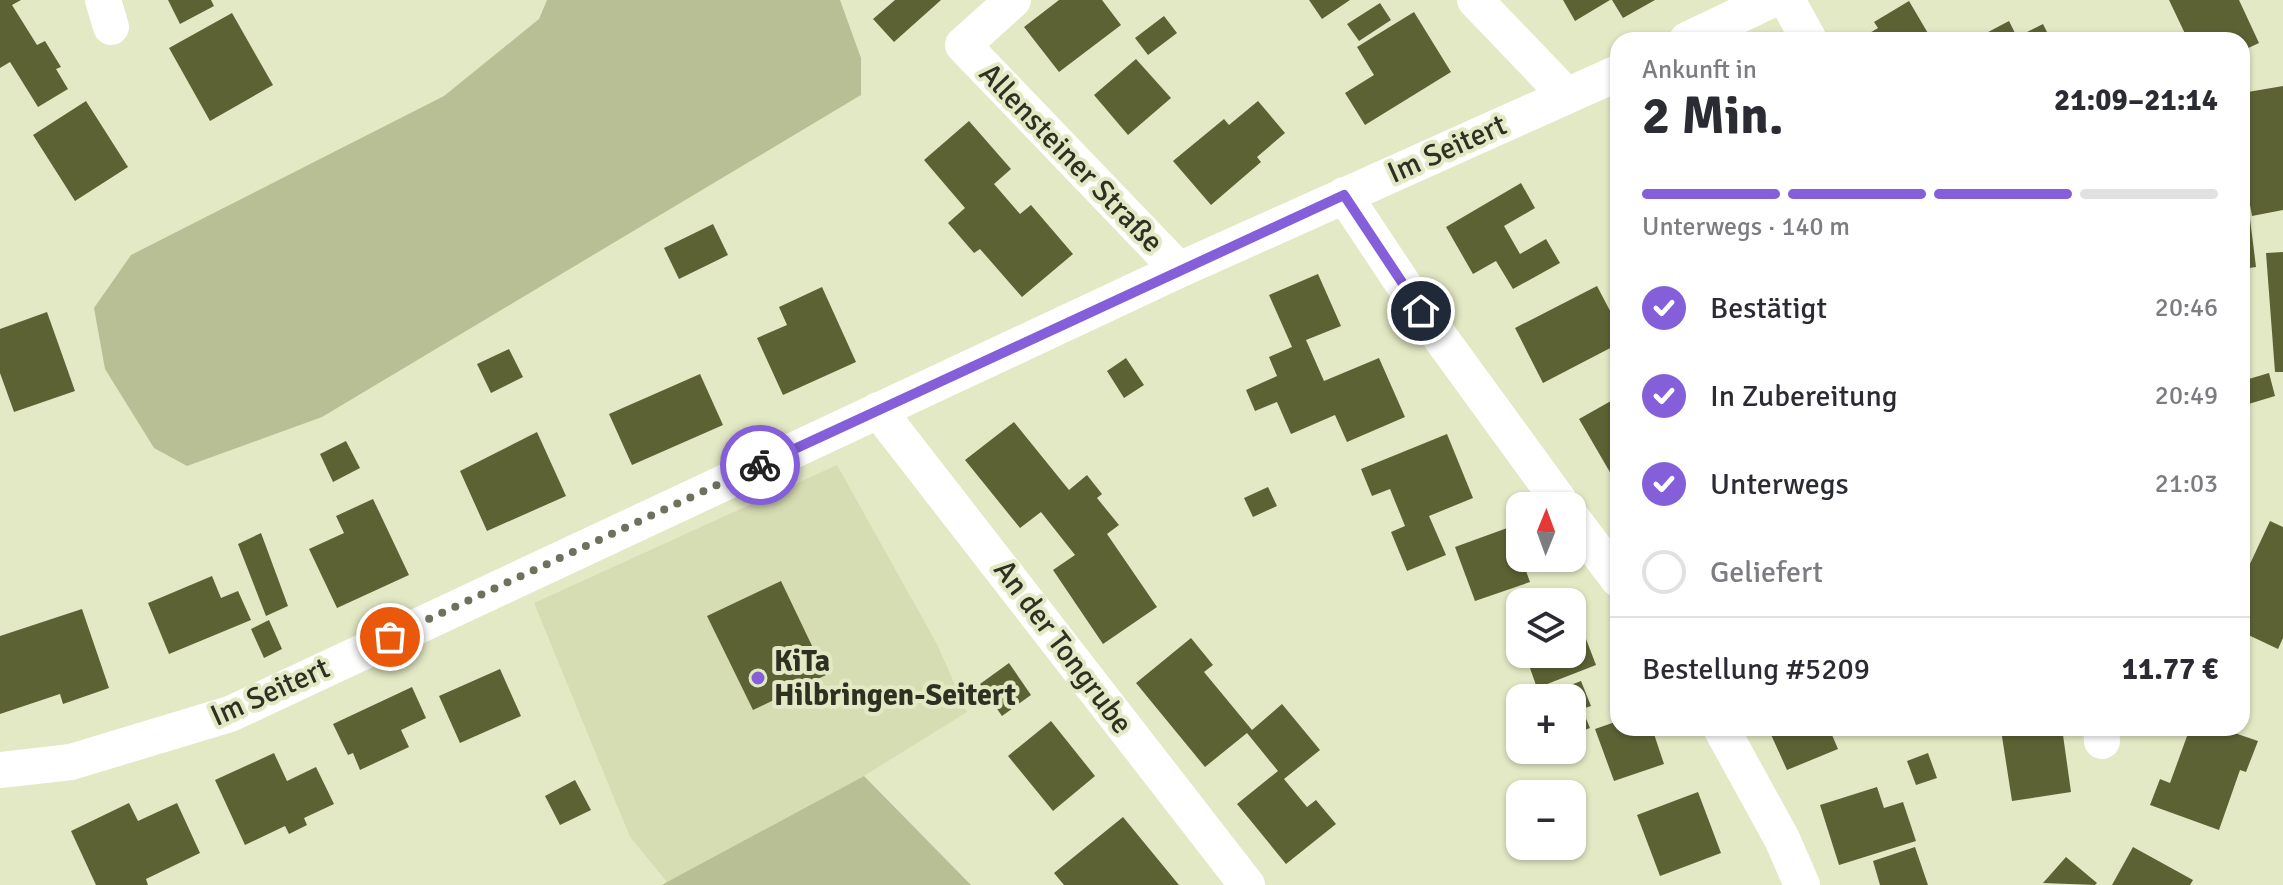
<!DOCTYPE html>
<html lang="de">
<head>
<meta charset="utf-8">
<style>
	:root { --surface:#fff; --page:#f2f2f3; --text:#2b2b33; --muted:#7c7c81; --line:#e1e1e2; --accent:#845fd9 }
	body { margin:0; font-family:Signika,sans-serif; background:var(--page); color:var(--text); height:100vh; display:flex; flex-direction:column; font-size:30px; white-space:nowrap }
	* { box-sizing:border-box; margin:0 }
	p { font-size:26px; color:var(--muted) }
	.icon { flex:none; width:44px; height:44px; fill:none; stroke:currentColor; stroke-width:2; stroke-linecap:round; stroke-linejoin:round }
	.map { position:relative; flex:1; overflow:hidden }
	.side { position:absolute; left:1610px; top:32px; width:640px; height:704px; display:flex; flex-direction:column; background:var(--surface); border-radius:24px; box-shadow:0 2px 6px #0004 }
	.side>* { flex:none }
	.needle { width:52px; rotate:1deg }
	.buttons { position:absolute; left:1506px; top:492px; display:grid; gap:16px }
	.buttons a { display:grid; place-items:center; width:80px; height:80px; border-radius:16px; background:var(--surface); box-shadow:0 2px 6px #0004; font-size:40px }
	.pin { position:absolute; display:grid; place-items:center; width:68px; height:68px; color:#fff; margin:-34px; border:4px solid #fff; border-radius:50%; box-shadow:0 2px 8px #0007 }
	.courier { position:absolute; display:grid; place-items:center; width:80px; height:80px; margin:-40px; border:6px solid #845fd9; border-radius:50%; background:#fff; color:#222; box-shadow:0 2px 10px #0007 }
	.head em { font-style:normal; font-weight:700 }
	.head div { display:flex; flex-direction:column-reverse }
	.head { display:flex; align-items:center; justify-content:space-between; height:136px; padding:0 32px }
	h1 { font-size:52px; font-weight:700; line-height:60px }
	.bar { display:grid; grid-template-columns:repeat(4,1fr); gap:12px 8px; align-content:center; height:96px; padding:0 32px }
	.bar i { height:10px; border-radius:6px; background:var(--line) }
	.bar .current { background:var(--accent) }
	.bar p { grid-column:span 4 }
	.line { display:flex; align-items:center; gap:20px; padding:0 32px; border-top:2px solid var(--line) }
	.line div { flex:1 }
	ol { padding:0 32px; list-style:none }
	li { display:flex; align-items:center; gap:24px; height:88px }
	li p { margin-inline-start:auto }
	li .icon { padding:8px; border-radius:50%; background:var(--accent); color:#fff; stroke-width:4 }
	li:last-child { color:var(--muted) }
	li i { width:44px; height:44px; border:4px solid var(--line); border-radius:50% }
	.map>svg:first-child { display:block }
	.built { fill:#d7ddb2 }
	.green { fill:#b9bf95 }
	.building { fill:#5d6235 }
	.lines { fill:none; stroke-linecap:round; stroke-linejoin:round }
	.minor { stroke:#fff; stroke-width:36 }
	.done { stroke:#6e715b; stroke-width:8; stroke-dasharray:0 14.4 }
	.route { stroke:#845fd9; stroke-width:10 }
	.poi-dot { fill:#845fd9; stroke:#e4e9c5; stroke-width:3 }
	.labels { text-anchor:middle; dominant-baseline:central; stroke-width:8; stroke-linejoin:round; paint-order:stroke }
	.street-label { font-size:30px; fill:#2e3022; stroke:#e4e9c5 }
	.poi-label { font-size:30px; font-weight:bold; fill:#2e3022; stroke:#e4e9c5; text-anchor:start }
</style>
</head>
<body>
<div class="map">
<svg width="2283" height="885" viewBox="0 0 2283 885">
	<rect width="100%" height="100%" fill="#e4e9c5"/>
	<path class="built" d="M837,465L937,644L967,712L864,776L667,882L630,837L534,603Z"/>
	<path class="green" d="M547,0H840L861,58V95L322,417L187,466L154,448L105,369L94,308L131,255L444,96L539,19Z
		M864,776L971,885H662L667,882Z"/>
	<path class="building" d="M0,0H21L12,5L37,45L45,41L61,67L56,69L68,89L38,107L10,62L0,68Z
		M168,0H211L214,6L180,24Z
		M895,0H941L894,42L873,19Z
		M1059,0H1102L1121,25L1059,72L1024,27Z
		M1309,0H1350L1322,19Z
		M1563,0H1610L1575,21Z
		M1612,0H1655L1623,18Z
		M2169,0H2239L2259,43L2242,51V40H2188Z
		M1909,1L1932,40H1858L1878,28L1874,22Z
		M1380,3L1391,20L1359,41L1347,24Z
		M1414,12L1451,72L1365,125L1345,93L1374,75L1357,47Z
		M232,13L273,85L210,121L169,48Z
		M1164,16L1177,33L1148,55L1135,38Z
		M2009,21L2017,37L2043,24L2051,40H1973Z
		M1136,59L1171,98L1128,135L1094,95Z
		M2283,86V210L2252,216L2242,162V93Z
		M86,101L128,167L75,201L33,135Z
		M1258,101L1285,133L1257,157L1261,162L1211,205L1173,161L1224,119L1229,125Z
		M969,121L1011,169L994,184L1020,214L1031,205L1073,254L1022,297L980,249L974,253L948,223L965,208L924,160Z
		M1521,183L1535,208L1504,226L1520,254L1546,239L1560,263L1513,289L1496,261L1473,274L1446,227Z
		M2250,219L2256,267L2242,269V220Z
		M713,224L728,255L679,279L664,248Z
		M2283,252V372H2275L2266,253Z
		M1318,274L1341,326L1306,340L1324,381L1379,358L1405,417L1347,442L1335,415L1291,434L1277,402L1255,411L1246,390L1277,376L1269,357L1292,347L1269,295Z
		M1597,286L1618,326V344L1543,383L1515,328Z
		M822,287L856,362L783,395L757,338L787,325L779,307Z
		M47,312L75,391L14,412L0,373V329Z
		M509,349L523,377L491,393L477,364Z
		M1126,358L1144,385L1124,398L1107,371Z
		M2269,373L2275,396L2242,406V381Z
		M700,374L723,425L632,465L609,414Z
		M1618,397V470L1611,474L1579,419Z
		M1014,422L1069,490L1087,475L1102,494L1097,498L1119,525L1107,534L1157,607L1103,644L1053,570L1075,555L1041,512L1020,528L965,460Z
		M537,432L566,496L487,531L460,471Z
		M1447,434L1473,498L1429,516L1446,555L1407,571L1391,532L1405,526L1390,489L1372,496L1361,469Z
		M346,441L360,468L333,482L320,454Z
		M1268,487L1277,506L1253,517L1244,498Z
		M373,499L409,575L337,608L309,549L344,533L336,516Z
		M2270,521L2283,527V638L2278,649L2242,632V581Z
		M1510,527L1530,582L1475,601L1455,547Z
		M261,533L288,606L266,616L238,544Z
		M212,576L221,598L238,591L251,620L169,654L148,603Z
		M781,581L826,675L753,710L707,616Z
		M82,609L109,688L63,704L60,694L0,714V636Z
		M1576,613L1596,665L1537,688L1525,654H1572V615Z
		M269,620L282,649L264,658L251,629Z
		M1191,638L1213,665L1204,672L1252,730L1282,704L1320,750L1284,779L1307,807L1316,800L1336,824L1286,864L1237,804L1278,771L1247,733L1205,767L1136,683Z
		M1009,663L1031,695L1002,716L980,684Z
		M500,669L521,716L460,743L439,696Z
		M1581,681L1591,706L1582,709L1590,728L1572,735V698H1537Z
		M412,687L426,718L401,730L409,747L360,770L353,753L348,755L333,724Z
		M1051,721L1095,776L1053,811L1008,756Z
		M1618,721V728H1652L1664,764L1614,781L1595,729Z
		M1768,728H1829L1838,749L1787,770Z
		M2014,728H2062L2071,792L2012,801L2001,730Z
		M2190,728H2220L2258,741L2246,772L2240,770L2219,830L2150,805L2160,779L2170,783Z
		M274,753L287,781L316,767L334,804L304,818L307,825L289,834L285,826L245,845L215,780Z
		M1928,753L1937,778L1916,785L1907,761Z
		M575,780L591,810L560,825L545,796Z
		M1877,787L1884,808L1903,802L1916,841L1839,865L1820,805Z
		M1698,792L1721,853L1660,876L1637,815Z
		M129,803L138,821L177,803L200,853L146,879L148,885H96L71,831Z
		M1123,817L1179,885H1064L1054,873Z
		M1915,847L1928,885H1880L1873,861Z
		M2133,847L2193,880L2190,885H2112Z
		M2066,857L2097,883L2095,885L2043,883Z"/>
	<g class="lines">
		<path class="minor" d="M103,0L111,27
			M1013,0L963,45L1179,270
			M1475,0L1567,96
			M1787,0L1809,40
			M1687,40L1771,0
			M1344,195L1421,311L1563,506
			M878,410L1247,885
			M1572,518L1618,579
			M1721,728L1782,839L1802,885
			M2101,728L2102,741
			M0,770L71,762L230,714L1179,270L1618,73"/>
	</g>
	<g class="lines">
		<path class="done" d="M390,637L760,465"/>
		<path class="route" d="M760,465L1344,195L1421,311"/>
	</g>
	<circle class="poi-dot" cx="758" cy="678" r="8"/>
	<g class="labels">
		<g class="street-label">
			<text transform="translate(1447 149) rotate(-24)">Im Seitert</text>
			<text transform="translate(1071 158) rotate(46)">Allensteiner Straße</text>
			<text transform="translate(1063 647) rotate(53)">An der Tongrube</text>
			<text transform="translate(270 692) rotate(-24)">Im Seitert</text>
		</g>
		<g class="poi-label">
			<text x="774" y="661">KiTa<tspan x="774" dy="34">Hilbringen-Seitert</tspan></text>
		</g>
	</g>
</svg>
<div class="buttons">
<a><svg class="needle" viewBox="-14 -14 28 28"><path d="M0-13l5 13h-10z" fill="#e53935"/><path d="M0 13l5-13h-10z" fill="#7c7c81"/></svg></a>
<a><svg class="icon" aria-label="layers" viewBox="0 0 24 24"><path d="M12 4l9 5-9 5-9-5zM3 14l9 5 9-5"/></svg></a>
<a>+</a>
<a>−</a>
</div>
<div class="pin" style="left:390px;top:637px;background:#ea580c"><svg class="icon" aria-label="bag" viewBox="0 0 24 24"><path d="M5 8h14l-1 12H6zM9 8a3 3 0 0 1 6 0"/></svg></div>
<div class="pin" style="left:1421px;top:311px;background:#1f2937"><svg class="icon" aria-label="home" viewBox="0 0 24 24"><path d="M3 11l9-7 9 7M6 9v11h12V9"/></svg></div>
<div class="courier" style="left:760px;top:465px"><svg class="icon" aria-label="bike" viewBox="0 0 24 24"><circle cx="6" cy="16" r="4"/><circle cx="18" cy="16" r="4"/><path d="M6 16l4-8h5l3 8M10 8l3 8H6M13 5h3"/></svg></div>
<section class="side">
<div class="head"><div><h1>2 Min.</h1><p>Ankunft in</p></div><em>21:09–21:14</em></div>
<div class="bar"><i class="current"></i><i class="current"></i><i class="current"></i><i></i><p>Unterwegs · 140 m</p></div>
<ol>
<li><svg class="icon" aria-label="check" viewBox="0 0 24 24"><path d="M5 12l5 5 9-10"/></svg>Bestätigt<p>20:46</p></li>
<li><svg class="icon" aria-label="check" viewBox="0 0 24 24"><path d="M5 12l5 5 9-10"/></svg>In Zubereitung<p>20:49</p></li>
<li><svg class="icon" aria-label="check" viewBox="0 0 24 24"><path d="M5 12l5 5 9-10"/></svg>Unterwegs<p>21:03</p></li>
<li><i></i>Geliefert</li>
</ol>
<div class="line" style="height:104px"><div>Bestellung #5209</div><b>11.77 €</b></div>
</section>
</div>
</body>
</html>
